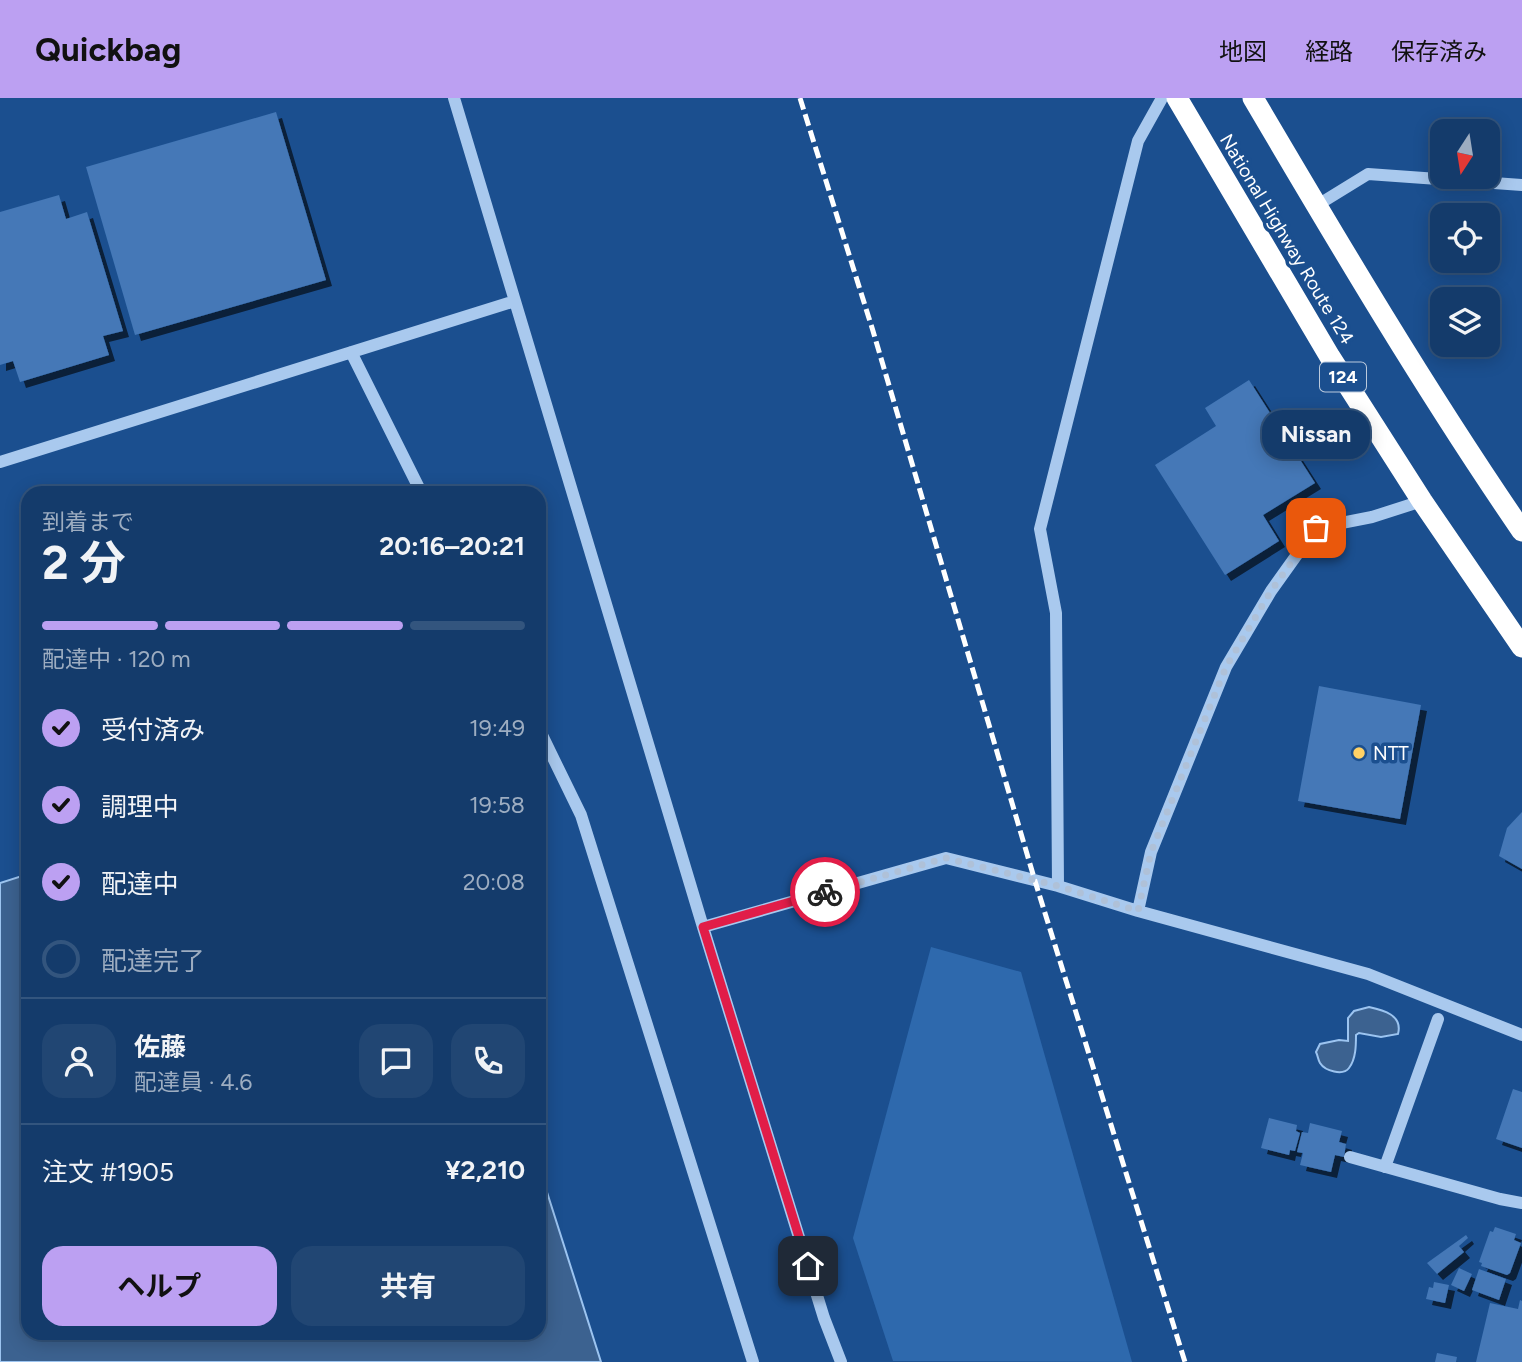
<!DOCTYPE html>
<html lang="ja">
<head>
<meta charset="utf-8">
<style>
	:root { --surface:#143b6b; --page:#214673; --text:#f1f3f6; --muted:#9dadc1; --line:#33557e; --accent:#bca0f2 }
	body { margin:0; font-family:Figtree,"Noto Sans JP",sans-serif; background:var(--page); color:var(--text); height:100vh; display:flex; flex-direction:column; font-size:26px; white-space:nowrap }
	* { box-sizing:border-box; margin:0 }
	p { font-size:23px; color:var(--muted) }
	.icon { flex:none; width:38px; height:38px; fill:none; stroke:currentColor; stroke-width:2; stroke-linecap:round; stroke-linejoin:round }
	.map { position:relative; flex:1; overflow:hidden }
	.sheet { position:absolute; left:21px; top:388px; width:525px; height:854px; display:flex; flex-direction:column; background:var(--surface); border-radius:21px; box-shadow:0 4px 18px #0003,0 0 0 2px var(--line) }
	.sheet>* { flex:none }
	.needle { width:46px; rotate:192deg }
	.buttons { position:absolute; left:1430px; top:21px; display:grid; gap:14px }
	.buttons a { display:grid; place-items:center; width:70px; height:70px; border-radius:14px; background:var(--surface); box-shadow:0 4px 18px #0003,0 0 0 2px var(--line); font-size:35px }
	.pin { position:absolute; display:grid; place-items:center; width:60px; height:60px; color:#fff; margin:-30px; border-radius:14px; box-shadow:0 4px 10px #0006 }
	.courier { position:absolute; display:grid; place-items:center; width:70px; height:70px; margin:-35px; border:5px solid #e11d48; border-radius:50%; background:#fff; color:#222; box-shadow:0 2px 9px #0007 }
	.bubble { position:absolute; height:49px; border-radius:21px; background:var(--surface); box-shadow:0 4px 18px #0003,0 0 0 2px var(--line); font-size:23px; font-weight:700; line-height:49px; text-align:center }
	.overview em { font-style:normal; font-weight:700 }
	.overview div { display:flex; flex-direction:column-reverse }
	.overview { display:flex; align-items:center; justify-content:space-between; height:119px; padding:0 21px }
	h1 { font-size:46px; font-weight:700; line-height:52px }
	.bar { display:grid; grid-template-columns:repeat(4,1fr); gap:10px 7px; align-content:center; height:84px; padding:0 21px }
	.bar i { height:9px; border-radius:5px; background:var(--line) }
	.bar .on { background:var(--accent) }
	.bar p { grid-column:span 4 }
	.line { display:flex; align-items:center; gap:18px; padding:0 21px; border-top:2px solid var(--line) }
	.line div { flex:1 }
	.round { display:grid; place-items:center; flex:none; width:74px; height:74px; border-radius:21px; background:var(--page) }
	ol { padding:0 21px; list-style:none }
	li { display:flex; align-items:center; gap:21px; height:77px }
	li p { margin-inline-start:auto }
	li .icon { padding:7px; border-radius:50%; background:var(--accent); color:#111; stroke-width:4 }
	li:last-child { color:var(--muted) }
	li i { width:38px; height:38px; border:4px solid var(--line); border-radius:50% }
	.primary-button { display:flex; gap:14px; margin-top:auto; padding:14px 21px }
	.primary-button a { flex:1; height:80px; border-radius:21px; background:var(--accent); color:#111; font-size:28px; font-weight:700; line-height:80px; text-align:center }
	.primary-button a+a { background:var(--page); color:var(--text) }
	header { display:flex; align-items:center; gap:42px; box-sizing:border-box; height:98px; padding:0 35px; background:var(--accent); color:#111 }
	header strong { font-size:33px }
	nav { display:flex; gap:38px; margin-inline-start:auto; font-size:24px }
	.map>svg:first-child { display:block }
	.green { fill:#2e69ad }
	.water { fill:#3c6290; stroke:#9cc4f0; stroke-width:2 }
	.building { fill:#4478b7; filter:url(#shadow) }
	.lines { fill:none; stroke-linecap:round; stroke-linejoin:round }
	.minor { stroke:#a9c9ee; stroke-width:12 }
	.highway { stroke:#fff; stroke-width:21 }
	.rail { stroke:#fff; stroke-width:5; stroke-dasharray:12 5; stroke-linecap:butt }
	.done { stroke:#afc1d8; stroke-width:7; stroke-dasharray:0 12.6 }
	.route { stroke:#e11d48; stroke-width:9 }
	.poi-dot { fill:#ffd166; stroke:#1b4f8f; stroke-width:2.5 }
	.labels { text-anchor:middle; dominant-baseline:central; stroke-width:7; stroke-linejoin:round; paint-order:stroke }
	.shield { fill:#1b4f8f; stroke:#bbcadd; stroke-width:2 }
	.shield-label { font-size:18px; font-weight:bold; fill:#fff }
	.street-label { font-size:19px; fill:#fff; stroke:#1b4f8f }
	.poi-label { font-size:19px; fill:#fff; stroke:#1b4f8f; text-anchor:start }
</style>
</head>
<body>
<header>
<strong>Quickbag</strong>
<nav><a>地図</a><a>経路</a><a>保存済み</a></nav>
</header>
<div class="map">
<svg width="1522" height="1264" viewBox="0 0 1522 1264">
	<defs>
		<filter id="shadow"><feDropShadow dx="6" dy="6" stdDeviation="0" flood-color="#0009"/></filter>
	</defs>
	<rect width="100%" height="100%" fill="#1b4f8f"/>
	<path class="green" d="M931,849L1021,874L1132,1264L893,1263L853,1140Z"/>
	<path class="water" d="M28,776V1236H539V1069L601,1264H0V785Z
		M1369,909C1383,912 1403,917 1398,936L1381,939L1359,935L1356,937C1356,947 1356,961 1349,970C1343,978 1325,973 1320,965C1318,962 1318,958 1316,954L1320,946L1339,942L1348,943V920L1354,913Z"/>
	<path class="building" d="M276,14L326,182L135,237L86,69Z
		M59,97L66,121L87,114L123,233L103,238L109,257L20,284L13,263L0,267V114Z
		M1249,282L1315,385L1263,417L1279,443L1225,477L1155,367L1216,328L1205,310Z
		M1319,588L1421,607L1400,721L1298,703Z
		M1522,714V771L1499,758L1507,730Z
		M1513,991L1522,994V1050L1496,1041Z
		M1269,1020L1297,1027L1296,1033L1300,1035L1295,1053L1290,1052L1289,1057L1261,1050Z
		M1310,1025L1342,1033L1339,1044L1346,1046L1344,1059L1335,1057L1331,1074L1300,1067L1303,1055L1297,1054L1302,1034L1308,1035Z
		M1495,1129L1516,1136L1514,1142L1521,1145L1510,1175L1507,1177L1481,1168L1482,1165L1479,1164L1490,1133L1493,1134Z
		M1466,1137L1468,1140L1459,1148L1464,1154L1437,1176L1427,1165Z
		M1459,1170L1472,1176L1464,1193L1451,1187Z
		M1479,1171L1506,1181L1499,1202L1472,1192Z
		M1434,1184L1449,1187L1445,1205L1426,1201L1429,1189L1433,1190Z
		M1520,1202L1522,1203V1264H1476L1490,1205L1518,1211Z
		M1437,1255L1457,1259L1456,1264H1435Z"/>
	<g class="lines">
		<path class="minor" d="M454,0L703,829L824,1220L841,1264
			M1316,108L1368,76L1522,87
			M351,254L422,396
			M0,364L515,203
			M539,631L581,717L753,1264
			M1058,788L1056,515L1040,431L1138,43L1162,0
			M1138,813L1151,754L1226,569L1271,493L1316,430L1372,419L1422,403
			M703,829L946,760L1058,788L1138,813L1368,876L1522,937
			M1350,1059L1500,1101L1522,1105
			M1385,1069L1438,921"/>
		<path class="highway" d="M1177,0L1330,259L1422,403L1522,549
			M1253,0C1339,146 1426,293 1522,433"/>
		<path class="rail" d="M800,0L873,233L1035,783L1185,1264"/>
	</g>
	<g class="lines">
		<path class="done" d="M825,794L946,760L1058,788L1138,813L1151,754L1226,569L1271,493L1316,430"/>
		<path class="route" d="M808,1168L703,829L825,794"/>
	</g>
	<circle class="poi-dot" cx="1359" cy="655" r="7"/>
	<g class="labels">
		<rect class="shield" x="1320" y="264.5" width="46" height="29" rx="5"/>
		<g class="shield-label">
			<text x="1343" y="279">124</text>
		</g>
		<g class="street-label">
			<text transform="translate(1287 141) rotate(59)">National Highway Route 124</text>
		</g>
		<g class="poi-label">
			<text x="1373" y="655">NTT</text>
		</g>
	</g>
</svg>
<div class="buttons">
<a><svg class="needle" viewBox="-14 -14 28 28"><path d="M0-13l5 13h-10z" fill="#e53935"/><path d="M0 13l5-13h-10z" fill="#9dadc1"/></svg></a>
<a><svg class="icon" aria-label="locate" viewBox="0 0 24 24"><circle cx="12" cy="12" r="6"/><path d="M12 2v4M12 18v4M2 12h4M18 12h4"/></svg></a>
<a><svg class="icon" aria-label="layers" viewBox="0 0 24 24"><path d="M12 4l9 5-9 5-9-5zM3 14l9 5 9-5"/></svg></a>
</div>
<div class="pin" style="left:1316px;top:430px;background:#ea580c"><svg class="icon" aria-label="bag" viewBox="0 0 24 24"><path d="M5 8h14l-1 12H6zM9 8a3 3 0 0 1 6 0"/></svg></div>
<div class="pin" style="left:808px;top:1168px;background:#1f2937"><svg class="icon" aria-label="home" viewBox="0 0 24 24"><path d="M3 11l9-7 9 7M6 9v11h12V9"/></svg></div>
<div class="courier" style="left:825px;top:794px"><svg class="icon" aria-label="bike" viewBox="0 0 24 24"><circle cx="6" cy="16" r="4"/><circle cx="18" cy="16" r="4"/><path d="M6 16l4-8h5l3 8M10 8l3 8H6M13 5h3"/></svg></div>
<div class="bubble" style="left:1262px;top:312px;width:108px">Nissan</div>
<section class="sheet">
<div class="overview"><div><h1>2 分</h1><p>到着まで</p></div><em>20:16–20:21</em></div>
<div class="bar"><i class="on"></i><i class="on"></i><i class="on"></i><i></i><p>配達中 · 120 m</p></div>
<ol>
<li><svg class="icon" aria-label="check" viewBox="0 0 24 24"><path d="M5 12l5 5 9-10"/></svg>受付済み<p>19:49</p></li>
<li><svg class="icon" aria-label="check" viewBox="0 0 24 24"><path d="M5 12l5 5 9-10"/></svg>調理中<p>19:58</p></li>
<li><svg class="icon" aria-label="check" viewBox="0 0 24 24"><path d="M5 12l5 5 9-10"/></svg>配達中<p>20:08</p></li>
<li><i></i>配達完了</li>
</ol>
<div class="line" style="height:126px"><a class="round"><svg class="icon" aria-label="person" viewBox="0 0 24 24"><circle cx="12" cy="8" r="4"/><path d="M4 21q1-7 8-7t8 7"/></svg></a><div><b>佐藤</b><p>配達員 · 4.6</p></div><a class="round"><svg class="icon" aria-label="chat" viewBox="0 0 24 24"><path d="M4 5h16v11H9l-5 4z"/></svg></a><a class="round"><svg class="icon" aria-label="phone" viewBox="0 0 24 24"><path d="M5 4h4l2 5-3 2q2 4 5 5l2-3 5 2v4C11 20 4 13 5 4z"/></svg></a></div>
<div class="line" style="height:91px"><div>注文 #1905</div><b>¥2,210</b></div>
<div class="primary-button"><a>ヘルプ</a><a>共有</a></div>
</section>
</div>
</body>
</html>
